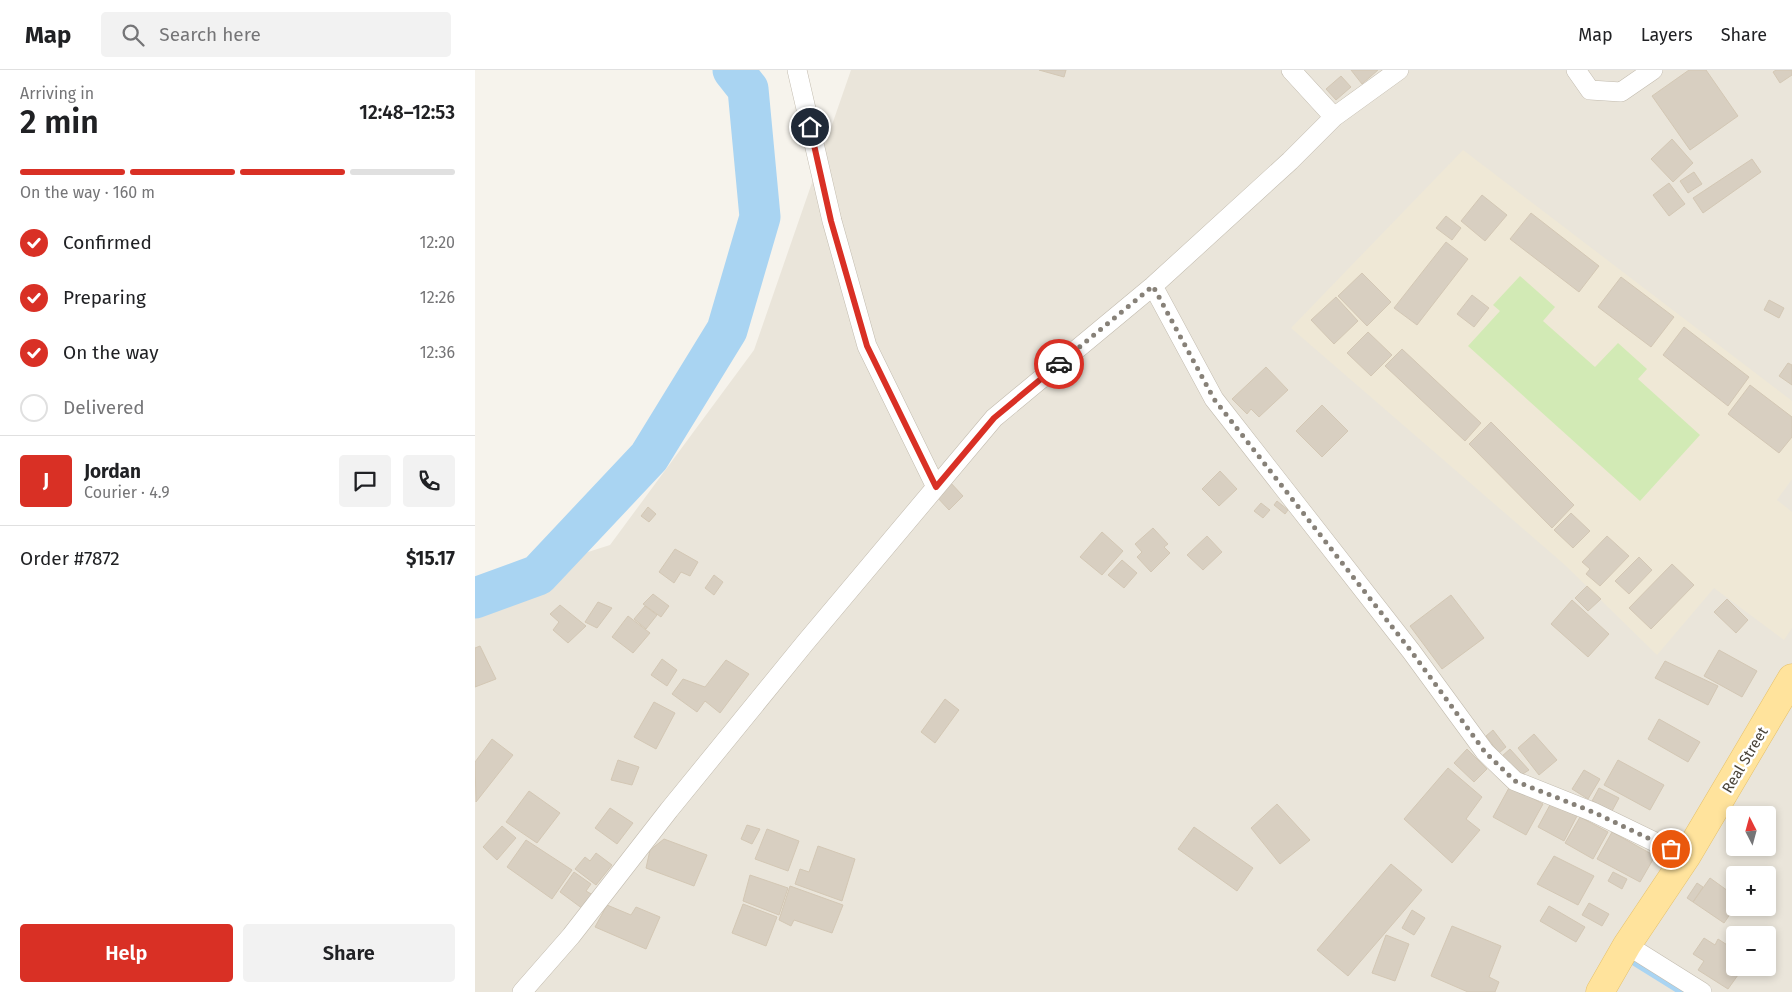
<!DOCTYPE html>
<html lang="en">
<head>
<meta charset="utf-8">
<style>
	:root { --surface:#fff; --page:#f2f2f2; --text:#202124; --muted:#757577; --line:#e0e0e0; --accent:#d93025 }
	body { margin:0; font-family:"Fira Sans",sans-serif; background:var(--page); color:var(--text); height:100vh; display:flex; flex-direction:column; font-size:19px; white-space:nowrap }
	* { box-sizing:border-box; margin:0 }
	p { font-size:16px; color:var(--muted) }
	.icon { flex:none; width:28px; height:28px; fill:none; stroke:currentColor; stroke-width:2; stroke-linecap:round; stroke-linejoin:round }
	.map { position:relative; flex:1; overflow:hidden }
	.sheet { display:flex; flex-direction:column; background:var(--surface); width:475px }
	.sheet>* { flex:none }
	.needle { width:32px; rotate:354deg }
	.tools { position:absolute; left:1251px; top:736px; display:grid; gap:10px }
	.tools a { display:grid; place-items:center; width:50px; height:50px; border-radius:5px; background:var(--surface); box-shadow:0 2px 8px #0003; font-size:25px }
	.pin { position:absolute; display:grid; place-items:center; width:42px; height:42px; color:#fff; margin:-21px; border:2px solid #fff; border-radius:50%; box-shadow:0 1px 5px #0007 }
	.courier { position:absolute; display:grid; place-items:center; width:50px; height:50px; margin:-25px; border:4px solid #d93025; border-radius:50%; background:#fff; color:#222; box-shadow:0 1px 6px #0007 }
	.overview em { font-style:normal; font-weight:600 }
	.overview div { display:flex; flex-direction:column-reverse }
	.overview { display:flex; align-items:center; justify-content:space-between; height:85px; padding:0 20px }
	h1 { font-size:32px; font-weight:600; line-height:38px }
	.bar { display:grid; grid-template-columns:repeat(4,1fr); gap:8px 5px; align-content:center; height:60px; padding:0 20px }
	.bar i { height:6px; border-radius:4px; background:var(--line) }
	.bar .selected { background:var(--accent) }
	.bar p { grid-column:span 4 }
	.line { display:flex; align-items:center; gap:12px; padding:0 20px; border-top:1px solid var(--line) }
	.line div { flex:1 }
	.round { display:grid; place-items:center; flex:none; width:52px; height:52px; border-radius:5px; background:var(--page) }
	ol { padding:0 20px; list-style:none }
	li { display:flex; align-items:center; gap:15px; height:55px }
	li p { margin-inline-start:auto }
	li .icon { padding:5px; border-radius:50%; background:var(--accent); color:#fff; stroke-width:4 }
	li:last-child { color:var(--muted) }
	li i { width:28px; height:28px; border:2px solid var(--line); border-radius:50% }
	.action { display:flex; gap:10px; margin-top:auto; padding:10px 20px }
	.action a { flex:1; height:58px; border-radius:5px; background:var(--accent); color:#fff; font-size:20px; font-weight:600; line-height:58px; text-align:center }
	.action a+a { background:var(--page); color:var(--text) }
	header { display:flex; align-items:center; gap:30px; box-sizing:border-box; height:70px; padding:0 25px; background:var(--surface); border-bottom:1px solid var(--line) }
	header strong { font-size:24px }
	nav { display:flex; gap:28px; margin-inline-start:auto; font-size:18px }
	.search { width:350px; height:45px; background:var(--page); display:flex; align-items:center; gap:12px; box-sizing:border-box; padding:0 18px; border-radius:5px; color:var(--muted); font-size:19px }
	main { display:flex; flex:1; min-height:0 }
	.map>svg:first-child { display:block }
	.residential { fill:#eae5da; fill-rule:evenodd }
	.education { fill:#efe8d6 }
	.green { fill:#d2eab5 }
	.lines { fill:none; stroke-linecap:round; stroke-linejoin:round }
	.stream { stroke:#a9d4f2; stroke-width:7 }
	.river { stroke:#a9d4f2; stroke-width:41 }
	.building { fill:#d8cfc1; stroke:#d3c7b4 }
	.street-casing { stroke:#c2bbae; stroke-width:20 }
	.primary-casing { stroke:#e6c16a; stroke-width:29 }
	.street { stroke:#fff; stroke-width:19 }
	.primary { stroke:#ffe39c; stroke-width:28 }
	.done { stroke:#878178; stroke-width:5; stroke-dasharray:0 9 }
	.route { stroke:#d93025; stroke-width:6 }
	.labels { text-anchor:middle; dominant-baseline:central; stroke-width:5; stroke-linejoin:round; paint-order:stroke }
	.street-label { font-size:15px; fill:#4b4439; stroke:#fff }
</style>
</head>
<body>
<header>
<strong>Map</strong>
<div class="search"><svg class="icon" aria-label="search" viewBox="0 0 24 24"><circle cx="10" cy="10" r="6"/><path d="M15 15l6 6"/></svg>Search here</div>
<nav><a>Map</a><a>Layers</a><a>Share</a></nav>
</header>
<main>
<section class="sheet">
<div class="overview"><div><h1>2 min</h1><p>Arriving in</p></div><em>12:48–12:53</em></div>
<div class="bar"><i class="selected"></i><i class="selected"></i><i class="selected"></i><i></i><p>On the way · 160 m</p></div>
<ol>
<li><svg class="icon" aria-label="check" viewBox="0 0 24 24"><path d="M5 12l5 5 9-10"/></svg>Confirmed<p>12:20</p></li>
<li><svg class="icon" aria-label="check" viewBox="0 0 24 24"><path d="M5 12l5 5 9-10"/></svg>Preparing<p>12:26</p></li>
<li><svg class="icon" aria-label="check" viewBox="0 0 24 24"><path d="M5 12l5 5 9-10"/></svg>On the way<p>12:36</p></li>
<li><i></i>Delivered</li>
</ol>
<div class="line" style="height:90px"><b class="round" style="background:var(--accent);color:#fff">J</b><div><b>Jordan</b><p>Courier · 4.9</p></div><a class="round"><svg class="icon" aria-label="chat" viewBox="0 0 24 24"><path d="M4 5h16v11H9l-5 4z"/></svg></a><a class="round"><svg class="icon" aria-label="phone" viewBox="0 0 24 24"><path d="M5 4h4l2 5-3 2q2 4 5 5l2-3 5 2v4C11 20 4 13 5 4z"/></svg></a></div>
<div class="line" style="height:65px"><div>Order #7872</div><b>$15.17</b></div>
<div class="action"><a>Help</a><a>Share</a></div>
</section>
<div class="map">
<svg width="1317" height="922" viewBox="0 0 1317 922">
	<rect width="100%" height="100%" fill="#f6f3ec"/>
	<path class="residential" d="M376,0H1317V922H0V518L135,475L279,280ZM1260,745H1292V778H1260ZM1260,805H1292V838H1260ZM1260,865H1292V898H1260Z"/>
	<path class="education" d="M988,80L1317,331V409L1302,430L1317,442V558L1309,570L1239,518L1182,585L1090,495L816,258Z"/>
	<path class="green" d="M1045,206L1080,237L1068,251L1120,297L1143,273L1172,299L1163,309L1225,365L1165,431L993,276L1025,241L1018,235Z"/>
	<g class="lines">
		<path class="stream" d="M1154,889L1207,922"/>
		<path class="river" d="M0,528L63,505L174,387L252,260L285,147L273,19L258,0"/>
	</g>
	<path class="building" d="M564,0H591L589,7Z
		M876,0H903L887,14Z
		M1214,0H1231L1263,46L1215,80L1177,26Z
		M1301,0H1317V5L1305,13L1298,2Z
		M866,6L876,17L861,30L851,19Z
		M1197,69L1218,93L1198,112L1176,89Z
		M1277,89L1286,102L1228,143L1218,128Z
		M1219,102L1227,114L1213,123L1205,111Z
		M1194,113L1210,134L1194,146L1178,125Z
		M1007,125L1032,145L1010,171L986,151Z
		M1056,143L1124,196L1104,222L1035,169Z
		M971,146L986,158L977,170L961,158Z
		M971,172L993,189L942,255L919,238Z
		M887,203L916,232L892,256L863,226Z
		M1146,207L1199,247L1176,277L1123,237Z
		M997,225L1014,238L999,257L982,244Z
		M861,227L883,251L859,274L836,250Z
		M1294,230L1309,238L1304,248L1289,240Z
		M1209,257L1274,307L1253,336L1188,285Z
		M893,262L917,285L896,306L872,283Z
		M927,279L1006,353L990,371L910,296Z
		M1313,293L1317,295V315L1304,306Z
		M791,297L813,320L784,347L776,339L772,344L757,329Z
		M1275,315L1317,347V367L1304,383L1253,344Z
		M847,335L873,361L847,387L821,361Z
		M1016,352L1099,435L1077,458L994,374Z
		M745,401L762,419L744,436L727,419Z
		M474,411L488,426L474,440L460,425Z
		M802,431L813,440L810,444L799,435Z
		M786,433L795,440L788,448L779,441Z
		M173,437L181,444L174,452L166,446Z
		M1096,443L1115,461L1098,478L1079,460Z
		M678,458L693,474L689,477L695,483L676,502L662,487L667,482L660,474Z
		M627,462L648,481L627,505L605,487Z
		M732,466L747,482L728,500L712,485Z
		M1132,466L1154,486L1125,516L1111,504L1115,499L1107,492Z
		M200,479L223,492L215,506L206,502L199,513L184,502Z
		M1164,487L1177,500L1154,524L1140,511Z
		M647,490L662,503L649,518L633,505Z
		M1197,494L1219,515L1176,559L1154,538Z
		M239,505L248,512L239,525L230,518Z
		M1112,516L1126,529L1113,541L1100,528Z
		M178,524L194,536L186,547L168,534Z
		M976,525L1009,568L967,599L935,556Z
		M1252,529L1273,550L1261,563L1239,542Z
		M1097,530L1134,564L1113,587L1076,554Z
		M123,532L137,538L122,558L110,552Z
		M85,535L111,556L93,573L78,560L84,552L75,544Z
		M170,536L182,545L171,559L159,549Z
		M153,546L175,563L158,583L137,567Z
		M5,576L21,609L0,617V578Z
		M1244,580L1282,601L1267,627L1229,606Z
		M187,589L202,600L192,616L176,605Z
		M251,590L274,604L245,643L230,631L222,642L197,624L208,609L230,617Z
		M1190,591L1243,616L1233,635L1180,608Z
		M470,629L484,640L460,673L446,662Z
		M179,632L200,643L181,679L159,667Z
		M1184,649L1225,672L1213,692L1173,669Z
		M1018,660L1031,677L1024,683L1011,666Z
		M1059,664L1082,690L1064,705L1043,678Z
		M17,669L38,685L1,732L0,692Z
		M992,679L1012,699L999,712L979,693Z
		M1035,679L1054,700L1043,707L1026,687Z
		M143,690L164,697L157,715L136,710Z
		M1143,690L1189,715L1175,740L1129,715Z
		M973,698L1007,727L991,749L1005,760L977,793L929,749Z
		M1109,700L1125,709L1113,729L1097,719Z
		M1035,716L1068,734L1051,765L1018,747Z
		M1124,718L1144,728L1137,741L1117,731Z
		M54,721L85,743L62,773L31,752Z
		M1076,733L1102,746L1089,771L1063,757Z
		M802,734L835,770L805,794L776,758Z
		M135,738L158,753L142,774L120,758Z
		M1105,747L1133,762L1118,789L1090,773Z
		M272,755L285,759L277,774L266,769Z
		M27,756L41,768L22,790L8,777Z
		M719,757L778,798L762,821L703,779Z
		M292,759L324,771L313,801L280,789Z
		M1137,762L1180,786L1165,812L1122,789Z
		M189,769L232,785L219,816L171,798L175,780Z
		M51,770L97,800L77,829L32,797Z
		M343,776L380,789L367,831L320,814L325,799L334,802Z
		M121,783L137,795L121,815L100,799L110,787L115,791Z
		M1079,786L1119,806L1103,835L1062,814Z
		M916,794L947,820L873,906L842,880Z
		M99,802L116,814L111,821L118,825L108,839L85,822Z
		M1138,802L1152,809L1147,819L1133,811Z
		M275,805L313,818L304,845L268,831Z
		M1235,808L1260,826V837L1249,853L1218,832Z
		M1222,813L1228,817L1218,832L1212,828Z
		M315,816L368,835L357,863L319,850L316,856L304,850Z
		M1114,833L1134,844L1127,856L1107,845Z
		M268,834L302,847L291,876L257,863Z
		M132,835L156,845L161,837L185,847L171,879L120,857Z
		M1074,836L1110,857L1101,872L1065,851Z
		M937,840L950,848L939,865L927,858Z
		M977,856L1026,876L1014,907L1024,912L1020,922H993L956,906Z
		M911,865L934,874L920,911L897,903Z
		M1229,868L1240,875L1243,869L1260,880V898H1268L1253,919L1223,900L1229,891L1218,884Z"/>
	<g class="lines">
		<defs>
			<path id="street" d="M322,0L357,151L392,276L461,417
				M816,0L859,47
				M1101,0L1115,20L1146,22L1178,0
				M678,216L739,329L936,581L1010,682L1040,711L1118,742L1211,787
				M1152,875L1227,922
				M47,922L96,866L194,740L330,573L519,348L678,216L815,91L859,47L924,0"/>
			<path id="primary" d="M1125,922L1152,875L1211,787L1317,608"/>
		</defs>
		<use href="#street" class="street-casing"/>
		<use href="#primary" class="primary-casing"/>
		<use href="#street" class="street"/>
		<use href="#primary" class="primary"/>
	</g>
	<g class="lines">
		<path class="done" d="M584,294L678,216L739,329L936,581L1010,682L1040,711L1118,742L1196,779"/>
		<path class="route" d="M335,57L356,151L392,276L461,417L519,348L584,294"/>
	</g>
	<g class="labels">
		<g class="street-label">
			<text transform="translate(1270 690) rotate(-59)">Real Street</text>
		</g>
	</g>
</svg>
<div class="tools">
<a><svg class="needle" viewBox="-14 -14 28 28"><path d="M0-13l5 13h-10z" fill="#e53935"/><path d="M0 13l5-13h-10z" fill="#757577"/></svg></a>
<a>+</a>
<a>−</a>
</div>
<div class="pin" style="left:1196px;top:779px;background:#ea580c"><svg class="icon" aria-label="bag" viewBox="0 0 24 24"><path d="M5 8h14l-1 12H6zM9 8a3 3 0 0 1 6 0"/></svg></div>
<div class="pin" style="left:335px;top:57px;background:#1f2937"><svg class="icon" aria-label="home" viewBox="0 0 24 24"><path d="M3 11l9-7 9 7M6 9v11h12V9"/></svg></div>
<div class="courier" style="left:584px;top:294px"><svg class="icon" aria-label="car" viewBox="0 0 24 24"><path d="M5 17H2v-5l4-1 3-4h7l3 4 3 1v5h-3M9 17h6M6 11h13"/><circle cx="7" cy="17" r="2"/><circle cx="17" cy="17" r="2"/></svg></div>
</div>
</main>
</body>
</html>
